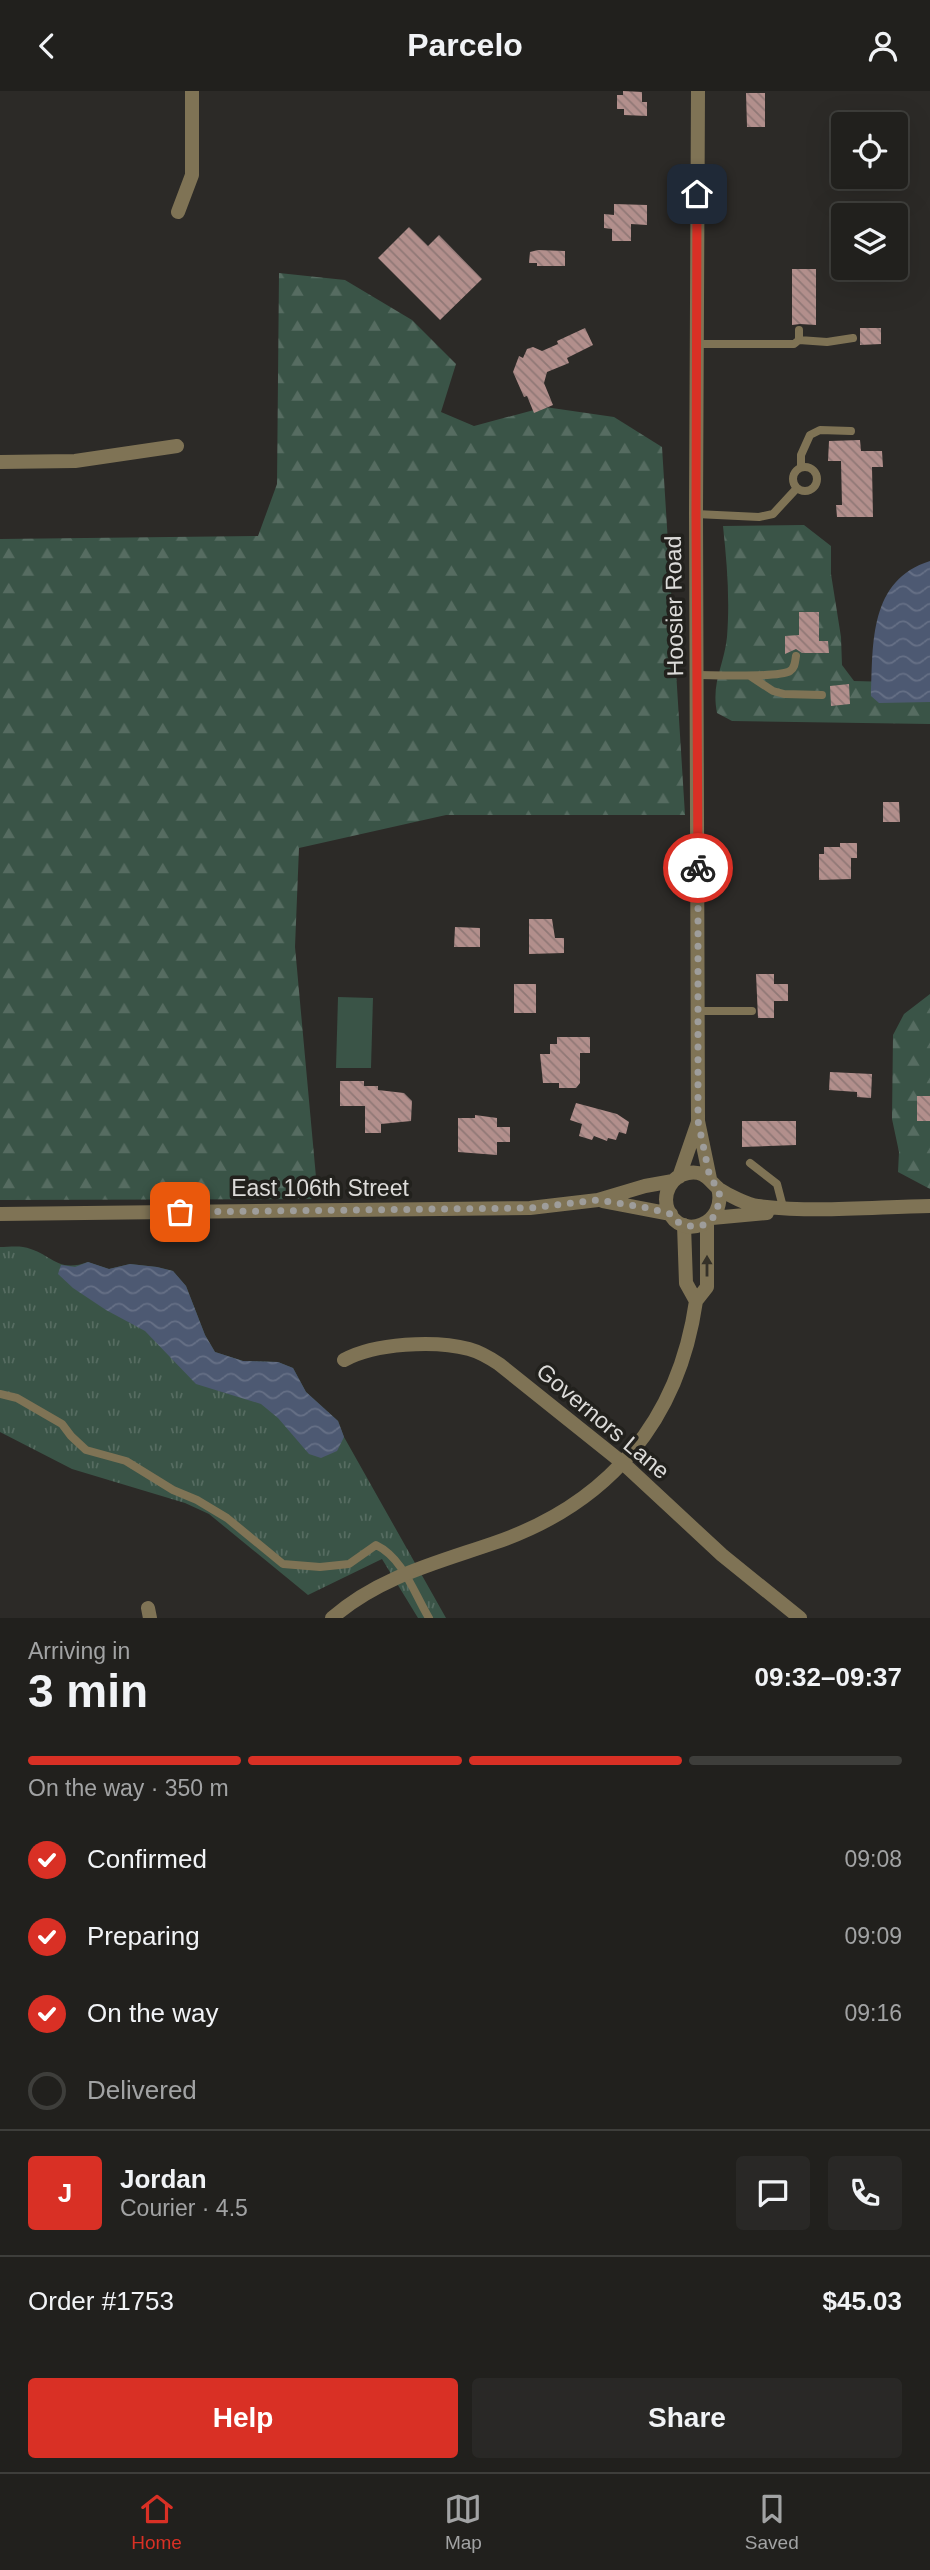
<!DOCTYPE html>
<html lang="en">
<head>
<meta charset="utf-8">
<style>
	:root { --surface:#21201d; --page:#292826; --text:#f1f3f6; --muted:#a2a3a4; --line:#3e3e3b; --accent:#d93025 }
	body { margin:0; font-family:Arial,sans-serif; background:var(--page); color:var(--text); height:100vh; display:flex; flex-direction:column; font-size:26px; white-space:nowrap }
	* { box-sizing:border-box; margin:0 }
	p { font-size:23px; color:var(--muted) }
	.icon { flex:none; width:38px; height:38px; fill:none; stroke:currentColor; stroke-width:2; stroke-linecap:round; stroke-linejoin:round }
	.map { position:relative; height:1527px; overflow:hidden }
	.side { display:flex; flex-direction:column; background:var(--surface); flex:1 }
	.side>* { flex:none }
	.controls { position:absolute; left:831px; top:21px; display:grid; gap:14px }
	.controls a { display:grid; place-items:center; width:77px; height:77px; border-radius:7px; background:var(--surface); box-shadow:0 7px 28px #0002,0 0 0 2px var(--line); font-size:35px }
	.pin { position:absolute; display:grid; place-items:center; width:60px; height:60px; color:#fff; margin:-30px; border-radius:14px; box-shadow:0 4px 10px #0006 }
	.courier { position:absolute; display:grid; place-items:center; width:70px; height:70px; margin:-35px; border:5px solid #d93025; border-radius:50%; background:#fff; color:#222; box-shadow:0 2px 9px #0007 }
	.headline em { font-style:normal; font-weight:800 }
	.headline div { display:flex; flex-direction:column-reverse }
	.headline { display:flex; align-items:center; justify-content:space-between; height:119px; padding:0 28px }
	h1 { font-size:46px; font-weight:800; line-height:52px }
	.bar { display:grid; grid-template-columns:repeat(4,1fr); gap:10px 7px; align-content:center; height:84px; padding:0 28px }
	.bar i { height:9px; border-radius:5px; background:var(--line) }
	.bar .current { background:var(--accent) }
	.bar p { grid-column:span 4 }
	.line { display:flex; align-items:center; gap:18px; padding:0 28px; border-top:2px solid var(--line) }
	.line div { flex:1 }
	.round { display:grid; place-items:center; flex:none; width:74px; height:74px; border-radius:7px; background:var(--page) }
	ol { padding:0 28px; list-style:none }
	li { display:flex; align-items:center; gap:21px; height:77px }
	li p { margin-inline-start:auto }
	li .icon { padding:7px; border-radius:50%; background:var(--accent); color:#fff; stroke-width:4 }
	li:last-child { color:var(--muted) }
	li i { width:38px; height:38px; border:4px solid var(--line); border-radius:50% }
	.primary-button { display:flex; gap:14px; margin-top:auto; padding:14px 28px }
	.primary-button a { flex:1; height:80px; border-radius:7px; background:var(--accent); color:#fff; font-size:28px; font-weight:800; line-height:80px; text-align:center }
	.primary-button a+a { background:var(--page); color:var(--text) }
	header { display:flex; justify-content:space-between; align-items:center; height:91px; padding:0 28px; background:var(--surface); font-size:32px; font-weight:800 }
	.dock { display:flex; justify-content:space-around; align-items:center; height:98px; border-top:2px solid var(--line); background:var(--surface); font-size:19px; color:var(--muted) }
	.dock a { display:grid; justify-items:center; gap:4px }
	.dock .current { color:var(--accent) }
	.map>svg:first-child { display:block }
	.grass { fill:url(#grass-tufts) }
	.forest { fill:url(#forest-firs) }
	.pitch { fill:#3a5447 }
	.water { fill:url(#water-waves) }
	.building { fill:url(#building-back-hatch) }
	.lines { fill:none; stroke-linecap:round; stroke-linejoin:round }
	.service { stroke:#7f7355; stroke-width:8 }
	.minor { stroke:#7f7355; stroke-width:14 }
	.tertiary { stroke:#7f7355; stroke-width:14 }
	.oneway { fill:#353128 }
	.done { stroke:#9e9d9b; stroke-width:7; stroke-dasharray:0 12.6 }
	.route { stroke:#d93025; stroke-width:9 }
	.labels { text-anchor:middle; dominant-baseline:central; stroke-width:7; stroke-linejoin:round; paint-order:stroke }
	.street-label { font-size:23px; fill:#dcdbd9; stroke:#22211d }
</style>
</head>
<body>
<header><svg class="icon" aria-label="back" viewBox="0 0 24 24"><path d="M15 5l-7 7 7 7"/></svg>Parcelo<svg class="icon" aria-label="person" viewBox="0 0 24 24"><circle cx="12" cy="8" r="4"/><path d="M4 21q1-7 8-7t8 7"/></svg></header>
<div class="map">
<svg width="930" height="1527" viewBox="0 0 930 1527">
	<defs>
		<pattern id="grass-tufts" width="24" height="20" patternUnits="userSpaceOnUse" patternTransform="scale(1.75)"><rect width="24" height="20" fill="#3a5447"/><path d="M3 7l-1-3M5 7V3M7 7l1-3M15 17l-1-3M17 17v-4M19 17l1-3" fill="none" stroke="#566c61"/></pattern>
		<pattern id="forest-firs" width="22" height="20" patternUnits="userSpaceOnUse" patternTransform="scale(1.75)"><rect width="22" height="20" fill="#3a5447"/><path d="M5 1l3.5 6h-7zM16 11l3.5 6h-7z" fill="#566c61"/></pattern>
		<pattern id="water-waves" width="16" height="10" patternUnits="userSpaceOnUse" patternTransform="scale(1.75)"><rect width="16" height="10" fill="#4d5972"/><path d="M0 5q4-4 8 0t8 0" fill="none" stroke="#667086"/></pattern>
		<pattern id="building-back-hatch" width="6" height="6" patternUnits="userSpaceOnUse" patternTransform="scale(1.75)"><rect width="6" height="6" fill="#b28f8c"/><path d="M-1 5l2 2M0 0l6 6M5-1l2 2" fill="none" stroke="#907876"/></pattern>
	</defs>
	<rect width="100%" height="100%" fill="#2c2a27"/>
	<path class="grass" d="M0,1156C7,1156 16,1155 23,1156C51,1161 56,1183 88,1171L109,1178L130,1173L157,1176L173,1180L186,1195L205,1244L215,1261L243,1270L278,1271L293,1277L306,1301L338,1330L344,1346L446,1527H418L382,1468L308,1504L209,1423L185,1412L72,1378L0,1341Z"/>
	<path class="forest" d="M279,182L345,189L412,229L456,273L441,321L474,335L545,316L614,326L662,356L685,724H446L299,757L295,856L318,1108L0,1109V448L258,445L277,393Z
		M804,434L831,455V483L841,546L842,574L854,590L930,592V633L732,630L717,622C711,591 724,575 727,546C730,508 727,473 723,435Z
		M930,903V1098L898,1081L899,1061L892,1028L893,944L904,923Z"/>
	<path class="pitch" d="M338,906L373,907L371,977H336Z"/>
	<path class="water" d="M930,470V611L879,612L871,605C873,552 869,489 930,470Z
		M88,1171L109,1178L130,1173L157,1176L173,1180L186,1195L205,1244L215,1261L243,1270L278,1271L293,1277L306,1301L338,1330L344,1346L337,1360L321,1367L309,1363L278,1327L261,1313L196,1293L145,1240L106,1219L73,1197L58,1183L61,1174L75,1176Z"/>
	<path class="building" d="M623,0L642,1V11H647V25L624,24V18H617V4H623Z
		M746,2H765V36H747Z
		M614,113L647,114V134L631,133V150H612V138L604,137V123L614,124Z
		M409,136L428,155L439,144L482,188L440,229L378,167Z
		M538,159L565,160V175H537V172H529L530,161Z
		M792,178H816V234L800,233L792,234Z
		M585,237L593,254L567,267L569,272L547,281L544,292L553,314L534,322L527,305L524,306L513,281L519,265L523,267L527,258L533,256L542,260L558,253L557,250Z
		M860,237H881V253L860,254Z
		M860,349L861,360H882L883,376H872L873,426H837L836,414H842L841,370H828L829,350Z
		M799,521H819V550H828L829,562H802L796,558L785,563V545L799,544Z
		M849,593L850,613L831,615L830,595Z
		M883,711H899L900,731H883Z
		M840,752H857V767H851V788L819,789V763H824V756H840Z
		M529,828H552L555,847H564V862L529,863Z
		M455,836L480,837V856H454Z
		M756,883H774V893H788V910H774V927H758Z
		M514,893H536V922H514Z
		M557,946H590V962H580V992L576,997H559V992H543L540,963H550V953H557Z
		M830,981L872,983L871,1007L857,1006V1001L829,999Z
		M340,990H364V995H378V999L404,1002L412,1010L411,1030L381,1033V1042H365V1015H340Z
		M917,1005H930V1030H917Z
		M576,1012L617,1023L629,1031L626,1043L619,1041L616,1049L608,1047L607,1050L594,1045L592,1049L579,1045L582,1033L570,1029Z
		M475,1024L497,1027V1036H510V1051H497V1064L458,1061V1027H475Z
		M742,1030H796V1054L742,1056Z"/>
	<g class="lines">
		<path class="service" d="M799,249L827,251L853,247
			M696,253H794L799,249V239
			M793 388a12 12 0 1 1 24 0a12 12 0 1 1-24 0Z
			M801,376V364L810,344L820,339L851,340
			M696,423L759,426L773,423L797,397
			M698,584C714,584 778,587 790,580C795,577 795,571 796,565
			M750,585L773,600L784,603L822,604
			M698,920H752
			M750,1072L777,1093L783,1116
			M0,1303L17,1307L62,1333L71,1345L86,1359L126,1370L173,1399L197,1409L227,1427L283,1473L320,1476L349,1473L376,1454C403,1467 414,1502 429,1527"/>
		<path class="minor" d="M178,121L192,84V0
			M0,371L75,370L177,355
			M684,1134L686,1192L696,1210L707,1196V1132
			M344,1269C375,1252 435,1249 469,1258C480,1261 490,1267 499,1273L624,1373L722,1464L800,1527
			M148,1517L150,1527
			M332,1527C379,1486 436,1472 494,1452C609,1413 679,1329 696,1210"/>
		<path class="tertiary" d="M698,0L696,423L698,1030L710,1088
			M679,1086L698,1031
			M718,1097C728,1133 681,1151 668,1119C662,1103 671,1085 688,1082C705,1079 709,1090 719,1098C728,1104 748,1114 758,1115C815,1122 873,1116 930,1115
			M603,1110L671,1123
			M0,1123L530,1117L598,1109L645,1095L673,1090
			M712,1127L767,1122"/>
	</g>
	<defs><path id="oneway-solid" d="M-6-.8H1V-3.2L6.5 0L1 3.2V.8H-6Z" transform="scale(1.75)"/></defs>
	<use class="oneway" href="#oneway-solid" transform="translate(707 1175) rotate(-90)"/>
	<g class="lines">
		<path class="done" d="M180,1121L530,1117L598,1109L643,1116L671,1123L678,1131L690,1135L703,1134L710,1130L716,1123L720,1106L718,1097L710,1087L698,1030V777"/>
		<path class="route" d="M697,103L696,423L698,777"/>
	</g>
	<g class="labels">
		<g class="street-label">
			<text transform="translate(674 515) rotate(-91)">Hoosier Road</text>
			<text x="320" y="1097">East 106th Street</text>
			<text transform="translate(603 1330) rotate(40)">Governors Lane</text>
		</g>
	</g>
</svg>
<div class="controls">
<a><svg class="icon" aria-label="locate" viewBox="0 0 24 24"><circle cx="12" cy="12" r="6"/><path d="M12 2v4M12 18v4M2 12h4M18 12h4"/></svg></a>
<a><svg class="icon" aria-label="layers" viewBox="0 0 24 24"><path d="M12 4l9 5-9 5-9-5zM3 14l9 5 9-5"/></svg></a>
</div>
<div class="pin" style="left:180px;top:1121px;background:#ea580c"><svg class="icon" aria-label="bag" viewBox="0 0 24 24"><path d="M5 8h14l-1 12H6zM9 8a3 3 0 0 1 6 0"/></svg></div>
<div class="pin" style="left:697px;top:103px;background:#1f2937"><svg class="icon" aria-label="home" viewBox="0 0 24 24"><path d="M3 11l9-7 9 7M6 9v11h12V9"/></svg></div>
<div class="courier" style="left:698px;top:777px"><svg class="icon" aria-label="bike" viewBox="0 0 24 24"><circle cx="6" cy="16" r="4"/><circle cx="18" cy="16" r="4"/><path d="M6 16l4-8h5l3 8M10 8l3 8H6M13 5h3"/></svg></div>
</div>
<section class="side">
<div class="headline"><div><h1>3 min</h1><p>Arriving in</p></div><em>09:32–09:37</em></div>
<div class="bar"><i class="current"></i><i class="current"></i><i class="current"></i><i></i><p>On the way · 350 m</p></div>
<ol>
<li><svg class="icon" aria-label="check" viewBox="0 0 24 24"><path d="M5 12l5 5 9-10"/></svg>Confirmed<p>09:08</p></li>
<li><svg class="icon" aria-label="check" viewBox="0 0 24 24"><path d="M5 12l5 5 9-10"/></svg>Preparing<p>09:09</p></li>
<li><svg class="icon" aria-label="check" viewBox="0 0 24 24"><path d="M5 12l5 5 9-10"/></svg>On the way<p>09:16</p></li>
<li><i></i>Delivered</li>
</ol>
<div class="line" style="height:126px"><b class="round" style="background:var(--accent);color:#fff">J</b><div><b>Jordan</b><p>Courier · 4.5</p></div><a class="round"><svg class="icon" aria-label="chat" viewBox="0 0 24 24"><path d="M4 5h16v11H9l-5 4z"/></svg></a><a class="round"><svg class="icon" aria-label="phone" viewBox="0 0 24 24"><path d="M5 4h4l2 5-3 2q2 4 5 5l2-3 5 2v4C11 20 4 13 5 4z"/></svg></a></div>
<div class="line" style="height:91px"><div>Order #1753</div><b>$45.03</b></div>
<div class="primary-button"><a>Help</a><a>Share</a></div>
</section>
<nav class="dock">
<a class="current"><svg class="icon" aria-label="home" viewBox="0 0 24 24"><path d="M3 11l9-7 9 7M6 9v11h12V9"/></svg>Home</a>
<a><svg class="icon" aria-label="map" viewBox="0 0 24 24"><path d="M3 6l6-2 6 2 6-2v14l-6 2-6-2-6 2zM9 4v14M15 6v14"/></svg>Map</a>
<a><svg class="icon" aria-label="saved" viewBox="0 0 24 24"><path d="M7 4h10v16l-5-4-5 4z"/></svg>Saved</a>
</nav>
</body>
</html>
